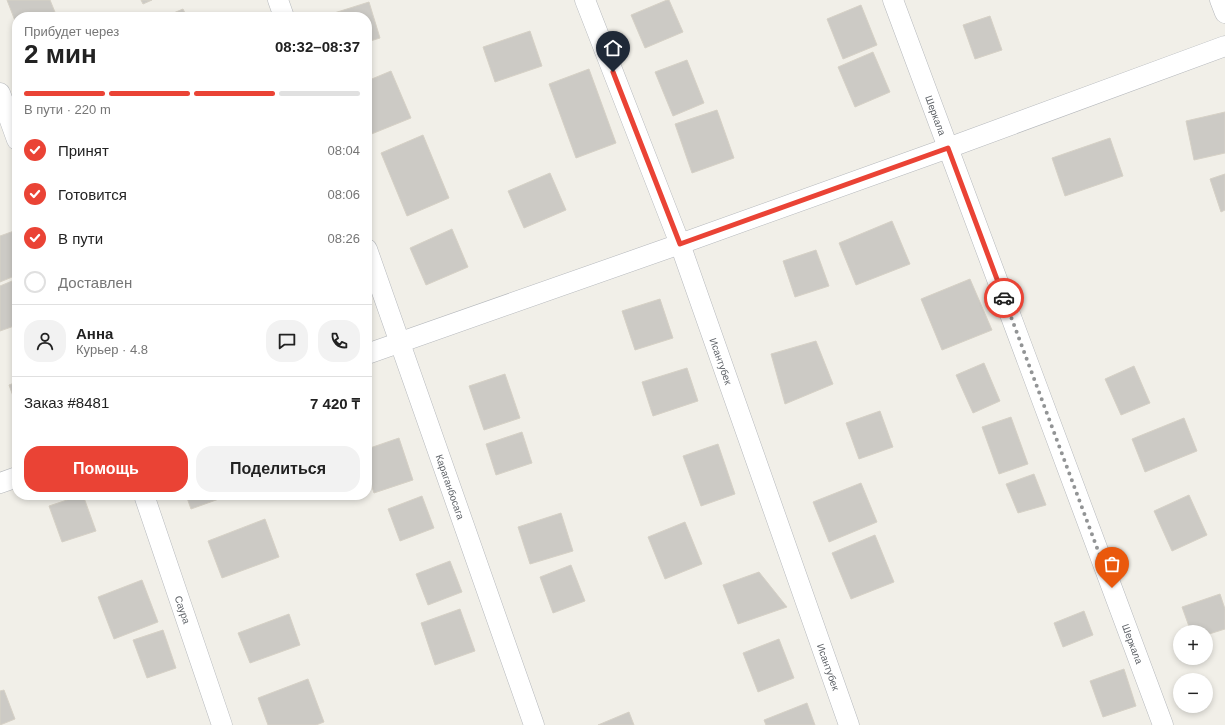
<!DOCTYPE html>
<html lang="ru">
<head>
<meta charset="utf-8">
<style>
	:root { --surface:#fff; --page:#f2f2f2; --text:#222; --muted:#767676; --line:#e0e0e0; --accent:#ea4335 }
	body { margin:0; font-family:Arial,sans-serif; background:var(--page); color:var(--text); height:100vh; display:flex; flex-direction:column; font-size:15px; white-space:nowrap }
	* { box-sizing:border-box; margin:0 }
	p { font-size:13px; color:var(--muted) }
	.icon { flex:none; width:22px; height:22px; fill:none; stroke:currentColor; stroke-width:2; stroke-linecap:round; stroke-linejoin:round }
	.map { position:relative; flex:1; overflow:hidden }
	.drawer { position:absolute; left:12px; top:12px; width:360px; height:488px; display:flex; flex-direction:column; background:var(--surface); border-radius:16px; box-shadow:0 2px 6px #0003 }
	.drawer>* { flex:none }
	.fabs { position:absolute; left:1173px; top:625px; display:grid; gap:8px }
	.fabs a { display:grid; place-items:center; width:40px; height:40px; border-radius:50%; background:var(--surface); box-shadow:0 2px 6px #0003; font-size:20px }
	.pin { position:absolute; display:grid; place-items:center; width:34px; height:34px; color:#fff; margin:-41px -17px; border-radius:50% 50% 50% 0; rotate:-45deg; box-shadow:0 0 4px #0007 }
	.pin .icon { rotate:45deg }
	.courier { position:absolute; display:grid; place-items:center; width:40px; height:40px; margin:-20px; border:3px solid #ea4335; border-radius:50%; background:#fff; color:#222; box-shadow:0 1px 5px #0007 }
	.headline em { font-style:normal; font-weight:800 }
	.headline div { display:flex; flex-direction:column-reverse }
	.headline { display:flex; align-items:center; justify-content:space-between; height:68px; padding:0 12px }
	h1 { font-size:26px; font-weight:800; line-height:30px }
	.bar { display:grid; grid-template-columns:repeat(4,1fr); gap:6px 4px; align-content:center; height:48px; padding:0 12px }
	.bar i { height:5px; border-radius:3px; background:var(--line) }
	.bar .current { background:var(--accent) }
	.bar p { grid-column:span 4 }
	.line { display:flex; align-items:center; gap:10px; padding:0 12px; border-top:1px solid var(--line) }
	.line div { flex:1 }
	.round { display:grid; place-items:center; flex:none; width:42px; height:42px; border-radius:16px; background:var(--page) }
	ol { padding:0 12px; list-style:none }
	li { display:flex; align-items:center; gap:12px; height:44px }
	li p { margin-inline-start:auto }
	li .icon { padding:4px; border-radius:50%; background:var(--accent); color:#fff; stroke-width:4 }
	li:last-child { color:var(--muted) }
	li i { width:22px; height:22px; border:2px solid var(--line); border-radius:50% }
	.cta { display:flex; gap:8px; margin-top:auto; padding:8px 12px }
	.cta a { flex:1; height:46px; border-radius:16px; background:var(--accent); color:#fff; font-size:16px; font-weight:800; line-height:46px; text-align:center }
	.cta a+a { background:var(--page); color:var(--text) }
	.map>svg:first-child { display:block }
	.building { fill:#cccac5; stroke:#d6d1c6 }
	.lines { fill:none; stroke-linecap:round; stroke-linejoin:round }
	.minor-casing { stroke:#b5b8bc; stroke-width:21 }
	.minor { stroke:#fff; stroke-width:20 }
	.done { stroke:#929495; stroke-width:4; stroke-dasharray:0 7.2 }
	.route { stroke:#ea4335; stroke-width:5 }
	.labels { text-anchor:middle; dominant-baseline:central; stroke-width:4; stroke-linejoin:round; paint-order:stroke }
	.street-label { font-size:10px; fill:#5f6368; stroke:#fff }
</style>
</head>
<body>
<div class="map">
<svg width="1225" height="725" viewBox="0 0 1225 725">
	<rect width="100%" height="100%" fill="#f1efe8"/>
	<path class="building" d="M7,0H50L57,17H17V26Z
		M141,0H152L143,4Z
		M667,0H669L683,32L645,48L631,15Z
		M369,2L380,38L367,42V17H332L331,14Z
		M861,5L877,45L843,59L827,19Z
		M183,9L187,17H164Z
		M990,16L1002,50L975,59L963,25Z
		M530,31L542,66L495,82L483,47Z
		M873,52L890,92L855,107L838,67Z
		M687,60L704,103L673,116L655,72Z
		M589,69L616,143L576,158L549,84Z
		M391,71L411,118L369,135L367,129V81Z
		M717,110L734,158L692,173L675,124Z
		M1225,112V153L1194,160L1186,121Z
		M423,135L449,198L407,216L381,153Z
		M1110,138L1123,176L1065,196L1052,158Z
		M550,173L566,210L524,228L508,191Z
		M1225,174V210L1221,212L1210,179Z
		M892,221L910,264L856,285L839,243Z
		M452,229L468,267L426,285L410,248Z
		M14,231L17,238V275L0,282V236Z
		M816,250L829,286L795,297L783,261Z
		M970,279L992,330L942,350L921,299Z
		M12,281L17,293V325L0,331V286Z
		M660,299L673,338L635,350L622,311Z
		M816,341L833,384L785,404L771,354Z
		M984,363L1000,401L973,413L956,375Z
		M1134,366L1150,403L1121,415L1105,379Z
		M687,368L698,401L653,416L642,382Z
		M505,374L520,418L484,430L469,386Z
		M17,382V407L9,385Z
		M880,411L893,447L859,459L846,423Z
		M1011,417L1028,464L999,474L982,427Z
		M1184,418L1197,451L1145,472L1132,439Z
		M522,432L532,463L496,475L486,444Z
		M399,438L413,480L374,493L367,472V449Z
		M718,444L735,494L701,506L683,456Z
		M1034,474L1046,505L1018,513L1006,484Z
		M861,483L877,522L829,542L813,502Z
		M82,495H83L96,531L62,542L49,506Z
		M186,495H230L191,509Z
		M1189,495L1207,535L1172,551L1154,511Z
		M422,496L434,528L400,541L388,509Z
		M561,513L573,551L530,564L518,527Z
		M265,519L279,557L222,578L208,541Z
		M685,522L702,564L665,579L648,537Z
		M875,535L894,582L851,599L832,553Z
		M450,561L462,592L428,605L416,574Z
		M571,565L585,601L553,613L540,577Z
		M759,572L787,607L738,624L723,585Z
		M142,580L158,622L114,639L98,597Z
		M1220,594L1225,609V629L1206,635V632H1191L1182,607Z
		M460,609L475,651L435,665L421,623Z
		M1084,611L1093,635L1063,647L1054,623Z
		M289,614L300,645L250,663L238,633Z
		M163,630L176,668L147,678L133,640Z
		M779,639L794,678L758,692L743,653Z
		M1124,669L1136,706L1103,717L1090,681Z
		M308,679L324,722L316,725H268L258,698Z
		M4,690L15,719L0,725V691Z
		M807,703L815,725H766L764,720Z
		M629,712L634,725H598Z"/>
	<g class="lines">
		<defs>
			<g id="minor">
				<path d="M278,0L284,17"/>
				<path id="s1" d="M585,0L680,244L849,725"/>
				<path id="s2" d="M893,0L1163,725"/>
				<path d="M1220,0L1225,13"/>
				<path d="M0,93L17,140"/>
				<path id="s3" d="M367,249L534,725"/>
				<path d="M367,354L680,244L948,148L1225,46"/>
				<path d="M0,483L17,477"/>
				<path id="s4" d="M144,495L222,725"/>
			</g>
		</defs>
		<use href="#minor" class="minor-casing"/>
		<use href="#minor" class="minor"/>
	</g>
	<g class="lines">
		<path class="done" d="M1004,298L1112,588"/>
		<path class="route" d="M613,72L680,244L948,148L1004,298"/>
	</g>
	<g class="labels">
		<g class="street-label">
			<text stroke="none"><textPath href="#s2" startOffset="123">Шеркала</textPath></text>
			<text stroke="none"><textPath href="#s1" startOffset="386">Исантубек</textPath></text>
			<text stroke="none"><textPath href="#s3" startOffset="252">Караганбосага</textPath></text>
			<text stroke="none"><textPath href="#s4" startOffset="121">Саура</textPath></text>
			<text stroke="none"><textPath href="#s2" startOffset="687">Шеркала</textPath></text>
			<text stroke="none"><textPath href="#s1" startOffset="710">Исантубек</textPath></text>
		</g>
	</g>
</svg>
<div class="fabs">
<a>+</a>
<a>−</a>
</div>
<div class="pin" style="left:1112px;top:588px;background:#ea580c"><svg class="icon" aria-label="bag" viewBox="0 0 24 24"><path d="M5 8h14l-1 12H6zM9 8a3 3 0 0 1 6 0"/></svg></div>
<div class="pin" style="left:613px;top:72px;background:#1f2937"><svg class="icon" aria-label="home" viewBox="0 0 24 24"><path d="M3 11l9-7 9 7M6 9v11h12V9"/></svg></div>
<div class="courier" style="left:1004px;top:298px"><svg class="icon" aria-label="car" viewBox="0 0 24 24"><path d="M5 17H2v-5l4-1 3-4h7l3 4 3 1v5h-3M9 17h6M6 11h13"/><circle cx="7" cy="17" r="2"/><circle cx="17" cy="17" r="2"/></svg></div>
<section class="drawer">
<div class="headline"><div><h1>2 мин</h1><p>Прибудет через</p></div><em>08:32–08:37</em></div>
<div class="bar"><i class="current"></i><i class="current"></i><i class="current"></i><i></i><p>В пути · 220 m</p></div>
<ol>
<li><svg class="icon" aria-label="check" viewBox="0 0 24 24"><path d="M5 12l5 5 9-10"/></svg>Принят<p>08:04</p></li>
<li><svg class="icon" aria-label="check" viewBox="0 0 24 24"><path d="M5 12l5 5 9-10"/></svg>Готовится<p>08:06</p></li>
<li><svg class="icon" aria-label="check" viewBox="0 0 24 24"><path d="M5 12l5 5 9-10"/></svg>В пути<p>08:26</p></li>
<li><i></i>Доставлен</li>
</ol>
<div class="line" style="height:72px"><a class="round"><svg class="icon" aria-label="person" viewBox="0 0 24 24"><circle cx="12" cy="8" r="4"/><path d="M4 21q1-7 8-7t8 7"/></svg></a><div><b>Анна</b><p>Курьер · 4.8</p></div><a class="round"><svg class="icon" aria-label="chat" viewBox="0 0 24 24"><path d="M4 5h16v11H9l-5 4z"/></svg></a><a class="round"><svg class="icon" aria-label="phone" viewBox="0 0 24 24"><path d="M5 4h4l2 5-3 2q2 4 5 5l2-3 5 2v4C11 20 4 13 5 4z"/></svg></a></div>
<div class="line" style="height:52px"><div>Заказ #8481</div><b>7 420 ₸</b></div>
<div class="cta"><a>Помощь</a><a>Поделиться</a></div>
</section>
</div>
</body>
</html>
